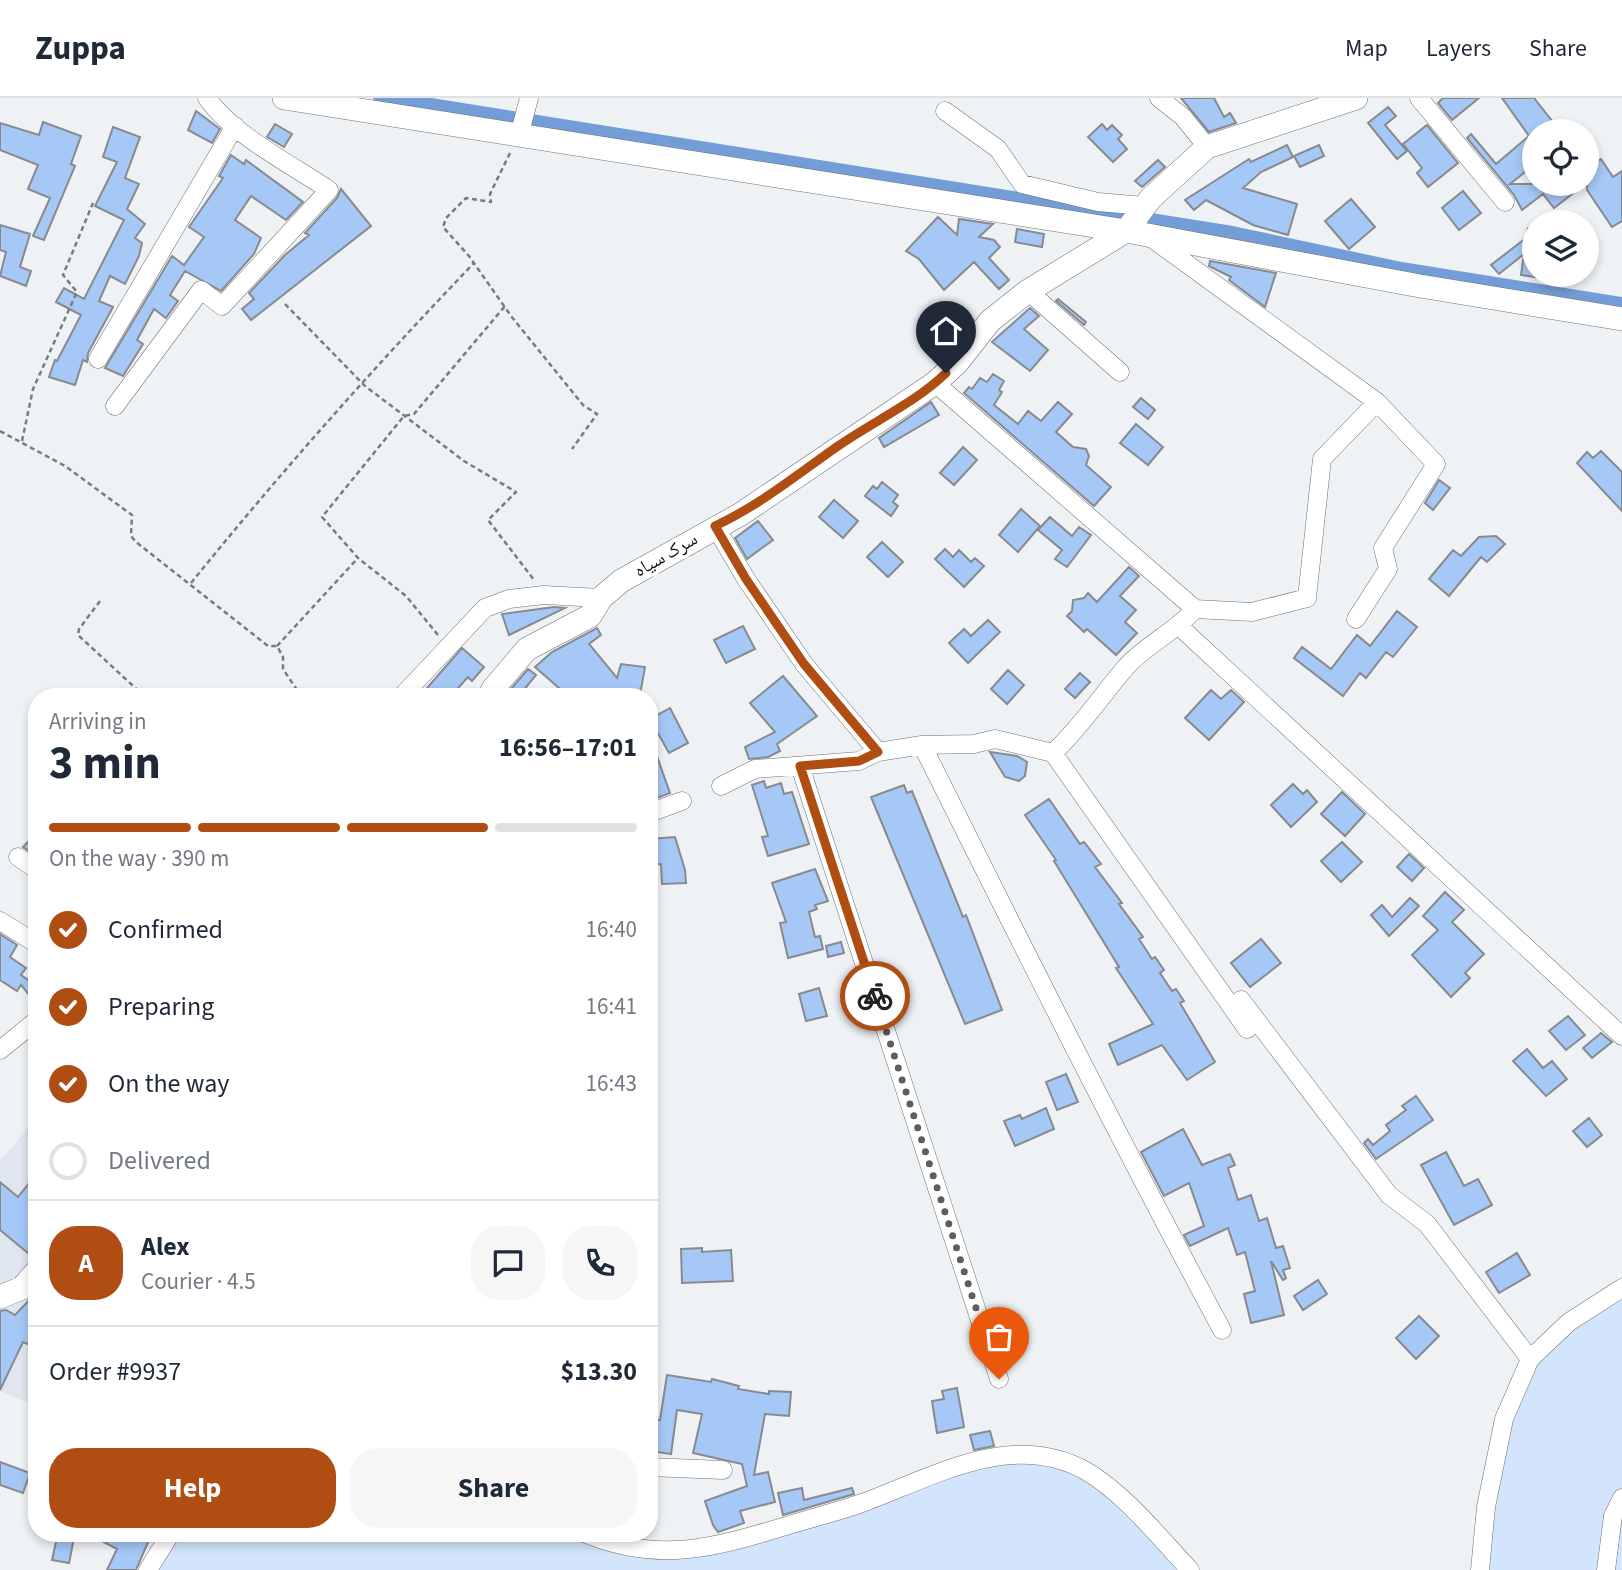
<!DOCTYPE html>
<html lang="en">
<head>
<meta charset="utf-8">
<style>
	:root { --surface:#fff; --page:#f6f6f7; --text:#1f2937; --muted:#747a83; --line:#e0e1e3; --accent:#af4d12 }
	body { margin:0; font-family:"Source Sans 3","Noto Naskh Arabic",sans-serif; background:var(--page); color:var(--text); height:100vh; display:flex; flex-direction:column; font-size:26px; white-space:nowrap }
	* { box-sizing:border-box; margin:0 }
	p { font-size:23px; color:var(--muted) }
	.icon { flex:none; width:38px; height:38px; fill:none; stroke:currentColor; stroke-width:2; stroke-linecap:round; stroke-linejoin:round }
	.map { position:relative; flex:1; overflow:hidden }
	.side { position:absolute; left:28px; top:590px; width:630px; height:854px; display:flex; flex-direction:column; background:var(--surface); border-radius:28px; box-shadow:0 4px 10px #0003 }
	.side>* { flex:none }
	.controls { position:absolute; left:1522px; top:21px; display:grid; gap:14px }
	.controls a { display:grid; place-items:center; width:77px; height:77px; border-radius:50%; background:var(--surface); box-shadow:0 4px 10px #0003; font-size:35px }
	.pin { position:absolute; display:grid; place-items:center; width:60px; height:60px; color:#fff; margin:-72px -30px; border-radius:50% 50% 50% 0; rotate:-45deg; box-shadow:0 0 7px #0007 }
	.pin .icon { rotate:45deg }
	.courier { position:absolute; display:grid; place-items:center; width:70px; height:70px; margin:-35px; border:5px solid #af4d12; border-radius:50%; background:#fff; color:#222; box-shadow:0 2px 9px #0007 }
	.head em { font-style:normal; font-weight:700 }
	.head div { display:flex; flex-direction:column-reverse }
	.head { display:flex; align-items:center; justify-content:space-between; height:119px; padding:0 21px }
	h1 { font-size:46px; font-weight:700; line-height:52px }
	.bar { display:grid; grid-template-columns:repeat(4,1fr); gap:10px 7px; align-content:center; height:84px; padding:0 21px }
	.bar i { height:9px; border-radius:5px; background:var(--line) }
	.bar .selected { background:var(--accent) }
	.bar p { grid-column:span 4 }
	.line { display:flex; align-items:center; gap:18px; padding:0 21px; border-top:2px solid var(--line) }
	.line div { flex:1 }
	.round { display:grid; place-items:center; flex:none; width:74px; height:74px; border-radius:28px; background:var(--page) }
	ol { padding:0 21px; list-style:none }
	li { display:flex; align-items:center; gap:21px; height:77px }
	li p { margin-inline-start:auto }
	li .icon { padding:7px; border-radius:50%; background:var(--accent); color:#fff; stroke-width:4 }
	li:last-child { color:var(--muted) }
	li i { width:38px; height:38px; border:4px solid var(--line); border-radius:50% }
	.button { display:flex; gap:14px; margin-top:auto; padding:14px 21px }
	.button a { flex:1; height:80px; border-radius:28px; background:var(--accent); color:#fff; font-size:28px; font-weight:700; line-height:80px; text-align:center }
	.button a+a { background:var(--page); color:var(--text) }
	header { display:flex; align-items:center; gap:42px; box-sizing:border-box; height:98px; padding:0 35px; background:var(--surface); border-bottom:2px solid var(--line) }
	header strong { font-size:33px }
	nav { display:flex; gap:38px; margin-inline-start:auto; font-size:24px }
	.map>svg:first-child { display:block }
	.built { fill:#dfe6ef }
	.green { fill:#d3e5fc }
	.lines { fill:none; stroke-linecap:round; stroke-linejoin:round }
	.canal { stroke:#739dd6; stroke-width:16 }
	.building { fill:#a5c8f7; stroke:#888a8d; stroke-width:2 }
	.minor-casing { stroke:#6f7174; stroke-width:19 }
	.tertiary-casing { stroke:#6f7174; stroke-width:24 }
	.path { stroke:#797b7d; stroke-width:2.5; stroke-dasharray:5 3.5; stroke-linecap:butt }
	.minor { stroke:#fff; stroke-width:18 }
	.tertiary { stroke:#fff; stroke-width:23 }
	.done { stroke:#5c5e60; stroke-width:7; stroke-dasharray:0 12.6 }
	.route { stroke:#af4d12; stroke-width:9 }
	.labels { text-anchor:middle; dominant-baseline:central; stroke-width:7; stroke-linejoin:round; paint-order:stroke }
	.street-label { font-size:19px; fill:#0d0e0f; stroke:#fff }
</style>
</head>
<body>
<header>
<strong>Zuppa</strong>
<nav><a>Map</a><a>Layers</a><a>Share</a></nav>
</header>
<div class="map">
<svg width="1622" height="1472" viewBox="0 0 1622 1472">
	<rect width="100%" height="100%" fill="#eff2f5"/>
	<path class="built" d="M35,1022L37,1023V1308L0,1293V1063Z"/>
	<path class="green" d="M1622,1190V1472H1480L1486,1409L1530,1261Z
		M1001,1358L1085,1373L1190,1472H148L171,1435H584L701,1452Z"/>
	<g class="lines">
		<path class="canal" d="M381,0L1232,136L1401,172L1622,207"/>
	</g>
	<path class="building" d="M1181,0H1214L1224,19L1230,15L1236,25L1209,34Z
		M1443,0H1479L1452,22L1438,5Z
		M1502,0H1534L1560,33H1535V66L1510,86H1585L1554,110L1543,96L1522,112L1514,97L1467,40L1471,36L1496,66L1529,38Z
		M1388,9L1396,18L1385,27L1407,53L1397,61L1368,25Z
		M196,13L220,31L212,45L188,32Z
		M43,24L81,38L71,66L75,68L44,142L33,138L50,100L28,91L38,67L0,52V25L39,37Z
		M275,26L292,36L284,49L267,39Z
		M1102,26L1107,32L1112,27L1122,37L1118,41L1127,51L1113,64L1088,39Z
		M1427,27L1458,65L1428,89L1417,75L1422,70L1403,46Z
		M113,29L140,39L125,80L139,86L127,111L145,126L135,140L142,145L139,158L125,186L110,178L99,203L113,209L88,255L87,264L83,262L75,287L49,279L55,262L57,263L81,217L56,204L64,190L84,201L124,122L95,108L117,64L103,59Z
		M1287,47L1293,59L1261,74L1243,90L1297,106L1288,137L1253,127L1206,102L1194,112L1185,102L1249,61L1251,64Z
		M1319,47L1324,58L1300,69L1294,58Z
		M231,57L244,66L246,62L303,104L286,122L251,98L235,122L261,140L254,156L221,193L185,173L170,197L178,203L166,220L154,211L137,242L143,246L123,278L105,270L172,158L184,167L204,139L189,129L223,80L219,78Z
		M1601,61L1613,79L1622,73V123L1612,129L1587,92V70Z
		M1158,62L1165,69L1142,89L1135,83Z
		M341,91L371,128L251,222L242,211L254,201L249,195L285,157L309,137L305,135L337,100Z
		M1463,93L1481,115L1459,132L1442,110Z
		M1351,101L1375,129L1349,151L1325,123Z
		M938,119L957,137L959,121L993,126L979,139L994,142L1000,149L989,160L1009,182L999,191L974,164L944,192L919,161L906,153Z
		M0,127L30,136L20,169L31,173L26,188L0,178L6,154L0,152Z
		M1528,130L1535,131V179L1521,177L1524,156L1499,176L1491,167L1526,140Z
		M1017,131L1044,136L1042,149L1015,144Z
		M1210,163L1276,175L1265,209L1229,182L1231,179L1209,168Z
		M1058,201L1086,224L1084,227L1056,203Z
		M1030,210L1039,218L1024,231L1048,252L1030,273L992,244Z
		M993,276L1004,283L999,292L1002,294L994,307L1018,326L1028,313L1041,323L1058,304L1072,316L1056,334L1073,349L1086,351L1089,358L1086,367L1111,389L1094,408L964,295L969,289L972,291L980,280L987,284Z
		M1141,300L1155,312L1148,321L1133,309Z
		M931,304L939,317L884,349L879,340Z
		M1136,326L1163,349L1148,367L1120,345Z
		M963,349L977,362L954,387L940,375Z
		M1601,353L1622,374V413L1577,365L1587,354L1593,360Z
		M1439,382L1450,390L1433,412L1425,405Z
		M882,384L898,397L893,404L898,408L891,418L865,398L873,388L877,391Z
		M834,402L858,423L843,440L819,419Z
		M1021,411L1040,428L1018,454L999,437Z
		M1050,419L1072,438L1079,429L1091,437L1067,469L1055,461L1062,452L1038,432Z
		M758,423L773,442L747,461L735,440Z
		M1496,438L1505,446L1487,464L1481,459L1449,498L1429,481L1453,452L1461,458L1479,439Z
		M882,444L903,464L888,479L867,459Z
		M945,451L953,459L959,452L971,464L975,460L984,468L964,489L935,461Z
		M1129,469L1139,478L1120,498L1136,512L1125,524L1137,535L1116,557L1087,531L1084,534L1067,518L1072,513L1073,502L1084,500L1088,495L1097,504Z
		M554,509L565,510L509,537L502,516Z
		M1397,513L1417,529L1393,559L1386,554L1366,580L1360,575L1343,598L1294,560L1302,549L1331,571L1357,537L1370,548Z
		M988,522L1000,534L968,565L949,545L964,531L971,538Z
		M743,528L755,551L726,565L714,542Z
		M597,530L601,537L589,546L617,580L621,566L645,569L640,597L581,594L586,598H568L535,569L552,554Z
		M462,550L484,569L472,583L468,579L451,598H420Z
		M528,571L536,577L519,598H505Z
		M1008,572L1024,587L1007,606L991,591Z
		M1080,575L1090,584L1075,600L1065,591Z
		M783,578L817,618L777,646L780,653L768,659L749,661L745,649L775,634L750,605Z
		M1211,592L1221,601L1231,592L1244,604L1209,642L1185,620Z
		M670,610L688,645L669,655L650,621Z
		M649,636L670,695L649,703Z
		M990,654L1017,658L1027,664L1025,678L1019,683L1005,679Z
		M764,683L766,690L781,685L784,696L792,694L809,746L768,758L762,739L768,738L752,687Z
		M1293,686L1303,696L1307,692L1317,704L1291,729L1271,707Z
		M904,687L907,695L912,693L963,819L966,817L1002,912L965,926L871,699Z
		M1342,694L1365,716L1345,738L1321,716Z
		M1049,701L1080,746L1084,744L1101,766L1095,769L1122,805L1119,806L1143,839L1139,841L1152,861L1155,859L1164,872L1160,875L1172,893L1176,891L1184,903L1180,905L1215,964L1187,982L1162,947L1118,967L1109,946L1153,926L1116,870L1119,869L1054,763L1056,762L1025,717Z
		M37,734V758L23,749Z
		M675,739L685,772L686,785L662,786L661,766L649,767V741Z
		M1342,744L1362,764L1341,784L1321,763Z
		M1409,756L1424,770L1412,783L1397,769Z
		M815,771L828,803L815,807L817,811L809,814L815,839L820,838L823,851L788,860L780,825L786,824L772,785Z
		M1445,794L1464,812L1452,824L1484,856L1465,875L1470,880L1451,899L1412,857L1438,832L1423,818Z
		M1410,800L1419,808L1389,838L1371,817L1382,807L1392,819Z
		M0,836L17,847L10,859L26,870L21,877L37,888V907L21,887L17,893L0,882Z
		M1261,841L1281,865L1250,889L1231,865Z
		M841,844L844,855L828,859L826,848Z
		M819,890L827,918L806,923L799,896Z
		M1568,918L1585,937L1566,952L1549,933Z
		M1601,935L1612,944L1592,960L1583,950Z
		M1527,951L1543,970L1552,963L1567,981L1546,998L1513,963Z
		M1066,976L1078,1004L1057,1012L1046,984Z
		M1416,998L1433,1022L1376,1061L1364,1045L1368,1041L1373,1047L1390,1033L1386,1027L1406,1012L1402,1008Z
		M1046,1010L1054,1031L1015,1048L1004,1023L1020,1017L1022,1021Z
		M1589,1020L1602,1037L1587,1049L1573,1033Z
		M1183,1031L1202,1067L1230,1056L1235,1067L1228,1070L1238,1102L1251,1097L1259,1123L1267,1120L1276,1150L1283,1148L1290,1170L1283,1172L1286,1180L1283,1182L1271,1163L1284,1217L1251,1225L1244,1196L1255,1193L1245,1154L1237,1157L1228,1130L1190,1148L1184,1137L1204,1128L1189,1085L1164,1098L1141,1054Z
		M1446,1054L1464,1088L1478,1081L1492,1107L1454,1127L1421,1067Z
		M37,1075V1144L28,1155L0,1132V1084L18,1099Z
		M702,1150V1154L731,1152L733,1183L682,1185L681,1151Z
		M1517,1155L1530,1177L1499,1195L1486,1174Z
		M1318,1182L1327,1196L1303,1212L1294,1198Z
		M37,1194V1250L23,1244L0,1292V1213L6,1212L15,1217Z
		M1419,1218L1439,1238L1416,1261L1396,1240Z
		M667,1277L711,1284L712,1281L739,1288L738,1291L769,1296V1293L791,1294L789,1318L765,1316L754,1377L768,1374L775,1404L740,1413L744,1425L718,1434L713,1427L705,1403L747,1388L742,1366L693,1355L702,1316L677,1312L671,1356L651,1353L653,1338H649V1326L655,1327V1322H660Z
		M957,1290L964,1329L937,1335L932,1303L944,1301L942,1293Z
		M990,1333L994,1348L974,1352L970,1337Z
		M0,1364L30,1375L23,1395L0,1387Z
		M802,1390L804,1402L852,1390L854,1396L783,1417L778,1395Z
		M58,1435H75L69,1465L52,1462Z
		M87,1435H152L136,1472H107L117,1451Z"/>
	<g class="lines">
		<defs>
			<path id="minor" d="M1159,0L1183,19L1207,49
				M1419,0L1505,104
				M945,13L998,51L1022,86L1098,104L1144,108
				M519,38L529,0
				M1150,139L1377,304L1436,366L1383,450L1388,471L1356,521
				M1028,193L1120,274
				M98,261L235,28
				M935,285L1195,511C1175,534 1147,546 1126,569C1101,598 1081,629 1053,655
				M115,308L201,192L222,208L329,92C292,67 233,37 207,0
				M715,428L746,481L804,566L878,654L922,647L974,646L995,641L1053,655L1247,931
				M1195,511L1252,514L1307,500L1322,361L1377,304
				M1180,529L1622,938
				M402,598L485,510L509,501L544,497L601,500
				M922,647C1020,843 1118,1039 1222,1232
				M800,668L999,1281
				M721,688L755,671L859,663L878,654
				M649,715L682,703
				M18,759L37,772
				M0,823L37,846
				M1241,902L1389,1097L1427,1126L1530,1261
				M0,952L37,922
				M649,1369L723,1372
				M584,1435C658,1466 713,1450 786,1428C811,1420 837,1414 862,1405C931,1380 1012,1331 1086,1373C1125,1396 1159,1439 1190,1472
				M148,1472L171,1435
				M1480,1472L1486,1409L1504,1321L1530,1261L1569,1224L1622,1190
				M1606,1472L1613,1418L1622,1400"/>
			<path id="tertiary" d="M284,0L1126,133L1420,188L1622,221
				M490,598L493,591L527,551L590,518L601,500L621,483L741,416L935,285L957,265L990,223L1028,193L1126,133L1151,100L1207,49L1356,0
				M0,1199L22,1190L37,1173"/>
		</defs>
		<use href="#minor" class="minor-casing"/>
		<use href="#tertiary" class="tertiary-casing"/>
		<path class="path" d="M510,55L490,96L491,104L466,100L446,120L443,129L469,158L511,218L583,307L597,316L572,351
			M285,206L365,288L464,363L516,394L488,422L534,482
			M0,333L65,368L132,417L131,438L136,444L268,548H277L283,559V571L301,598
			M22,343L33,291L77,194L63,177L93,105
			M191,485C281,374 375,268 474,165
			M100,503L79,531L78,537L144,598
			M438,537L406,498L358,460L322,419L404,318L414,316L505,208
			M277,548L358,460"/>
		<use href="#minor" class="minor"/>
		<use href="#tertiary" class="tertiary"/>
	</g>
	<g class="lines">
		<path class="done" d="M875,898L999,1281"/>
		<path class="route" d="M875,898L800,668L859,663L878,654L804,566L746,481L715,428C760,407 798,376 838,348C874,323 915,305 946,275"/>
	</g>
	<g class="labels">
		<g class="street-label">
			<text transform="translate(666 457) rotate(-30)">سرک سیاه</text>
		</g>
	</g>
</svg>
<div class="controls">
<a><svg class="icon" aria-label="locate" viewBox="0 0 24 24"><circle cx="12" cy="12" r="6"/><path d="M12 2v4M12 18v4M2 12h4M18 12h4"/></svg></a>
<a><svg class="icon" aria-label="layers" viewBox="0 0 24 24"><path d="M12 4l9 5-9 5-9-5zM3 14l9 5 9-5"/></svg></a>
</div>
<div class="pin" style="left:999px;top:1281px;background:#ea580c"><svg class="icon" aria-label="bag" viewBox="0 0 24 24"><path d="M5 8h14l-1 12H6zM9 8a3 3 0 0 1 6 0"/></svg></div>
<div class="pin" style="left:946px;top:275px;background:#1f2937"><svg class="icon" aria-label="home" viewBox="0 0 24 24"><path d="M3 11l9-7 9 7M6 9v11h12V9"/></svg></div>
<div class="courier" style="left:875px;top:898px"><svg class="icon" aria-label="bike" viewBox="0 0 24 24"><circle cx="6" cy="16" r="4"/><circle cx="18" cy="16" r="4"/><path d="M6 16l4-8h5l3 8M10 8l3 8H6M13 5h3"/></svg></div>
<section class="side">
<div class="head"><div><h1>3 min</h1><p>Arriving in</p></div><em>16:56–17:01</em></div>
<div class="bar"><i class="selected"></i><i class="selected"></i><i class="selected"></i><i></i><p>On the way · 390 m</p></div>
<ol>
<li><svg class="icon" aria-label="check" viewBox="0 0 24 24"><path d="M5 12l5 5 9-10"/></svg>Confirmed<p>16:40</p></li>
<li><svg class="icon" aria-label="check" viewBox="0 0 24 24"><path d="M5 12l5 5 9-10"/></svg>Preparing<p>16:41</p></li>
<li><svg class="icon" aria-label="check" viewBox="0 0 24 24"><path d="M5 12l5 5 9-10"/></svg>On the way<p>16:43</p></li>
<li><i></i>Delivered</li>
</ol>
<div class="line" style="height:126px"><b class="round" style="background:var(--accent);color:#fff">A</b><div><b>Alex</b><p>Courier · 4.5</p></div><a class="round"><svg class="icon" aria-label="chat" viewBox="0 0 24 24"><path d="M4 5h16v11H9l-5 4z"/></svg></a><a class="round"><svg class="icon" aria-label="phone" viewBox="0 0 24 24"><path d="M5 4h4l2 5-3 2q2 4 5 5l2-3 5 2v4C11 20 4 13 5 4z"/></svg></a></div>
<div class="line" style="height:91px"><div>Order #9937</div><b>$13.30</b></div>
<div class="button"><a>Help</a><a>Share</a></div>
</section>
</div>
</body>
</html>
